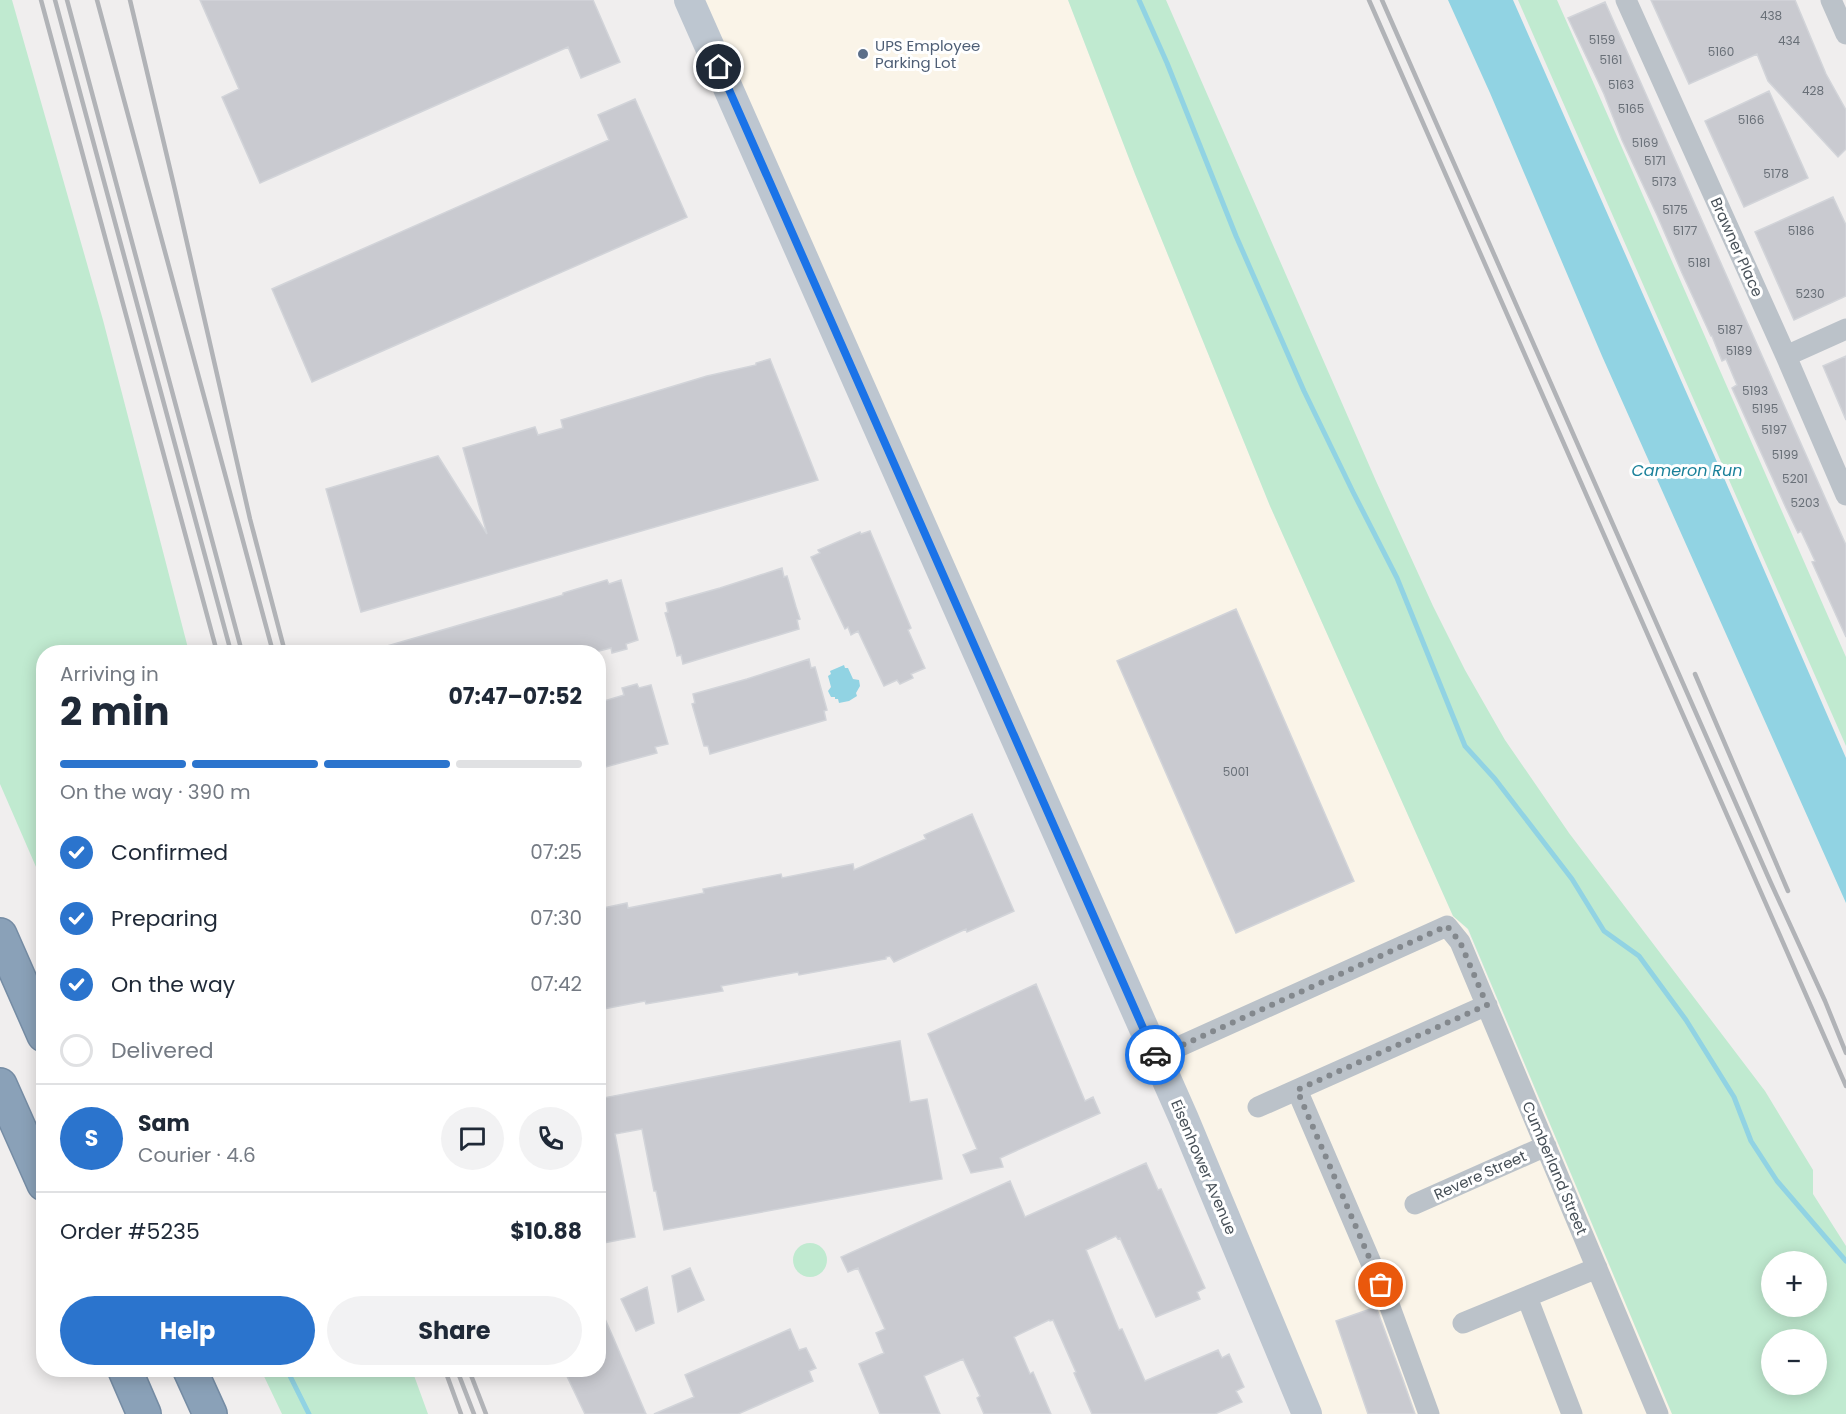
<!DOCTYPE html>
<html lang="en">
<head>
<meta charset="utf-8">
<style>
	:root { --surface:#fff; --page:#f2f2f3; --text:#1f2937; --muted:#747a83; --line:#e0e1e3; --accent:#2b74cd }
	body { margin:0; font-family:Poppins,sans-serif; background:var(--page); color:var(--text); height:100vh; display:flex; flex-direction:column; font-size:22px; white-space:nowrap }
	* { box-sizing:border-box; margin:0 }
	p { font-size:20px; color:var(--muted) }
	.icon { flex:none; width:33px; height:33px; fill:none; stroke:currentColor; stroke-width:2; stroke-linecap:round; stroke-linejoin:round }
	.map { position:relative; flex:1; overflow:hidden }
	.panel { position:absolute; left:36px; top:645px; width:570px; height:732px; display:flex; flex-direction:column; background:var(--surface); border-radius:24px; box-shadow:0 3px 15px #0003 }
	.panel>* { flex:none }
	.buttons { position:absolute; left:1761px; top:1251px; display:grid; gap:12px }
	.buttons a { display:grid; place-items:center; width:66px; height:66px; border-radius:50%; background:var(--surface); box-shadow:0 3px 15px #0003; font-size:30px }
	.pin { position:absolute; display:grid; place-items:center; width:51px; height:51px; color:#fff; margin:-26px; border:3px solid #fff; border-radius:50%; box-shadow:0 2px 6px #0007 }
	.courier { position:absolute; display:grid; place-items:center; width:60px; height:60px; margin:-30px; border:4px solid #1a73e8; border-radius:50%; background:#fff; color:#222; box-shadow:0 2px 8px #0007 }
	.overview em { font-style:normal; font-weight:700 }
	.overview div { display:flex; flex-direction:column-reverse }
	.overview { display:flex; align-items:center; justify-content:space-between; height:102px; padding:0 24px }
	h1 { font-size:39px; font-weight:700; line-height:45px }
	.bar { display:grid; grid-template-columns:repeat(4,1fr); gap:9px 6px; align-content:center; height:72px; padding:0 24px }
	.bar i { height:8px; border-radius:4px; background:var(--line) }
	.bar .current { background:var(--accent) }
	.bar p { grid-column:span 4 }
	.line { display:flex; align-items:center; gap:15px; padding:0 24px; border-top:2px solid var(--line) }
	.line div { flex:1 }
	.round { display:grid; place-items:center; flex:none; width:63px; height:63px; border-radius:32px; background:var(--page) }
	ol { padding:0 24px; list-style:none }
	li { display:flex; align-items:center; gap:18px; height:66px }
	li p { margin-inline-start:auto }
	li .icon { padding:6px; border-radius:50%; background:var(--accent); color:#fff; stroke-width:4 }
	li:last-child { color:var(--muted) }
	li i { width:33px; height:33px; border:3px solid var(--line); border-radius:50% }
	.button { display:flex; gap:12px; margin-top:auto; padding:12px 24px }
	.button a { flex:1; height:69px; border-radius:36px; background:var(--accent); color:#fff; font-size:24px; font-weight:700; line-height:69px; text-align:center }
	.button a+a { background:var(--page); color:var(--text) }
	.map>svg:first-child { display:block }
	.commercial { fill:#faf4e8 }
	.green { fill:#c0ead0; fill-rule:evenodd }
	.water { fill:#91d3e3 }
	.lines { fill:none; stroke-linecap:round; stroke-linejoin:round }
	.stream { stroke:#91d3e3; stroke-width:5 }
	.building { fill:#c9cad0; stroke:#d2d4d9; stroke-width:1.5 }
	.highway-casing { stroke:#758ca4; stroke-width:36 }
	.street { stroke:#bbc2c9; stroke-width:21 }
	.secondary { stroke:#bdc6d0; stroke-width:30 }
	.highway { stroke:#8aa1b8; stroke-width:33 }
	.rail { stroke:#b1b3b7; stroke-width:4.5 }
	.done { stroke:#83888d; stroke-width:6; stroke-dasharray:0 10.8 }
	.route { stroke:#1a73e8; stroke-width:8 }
	.service-dot { fill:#5c6f8a; stroke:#fff; stroke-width:2 }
	.labels { text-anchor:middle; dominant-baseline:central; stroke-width:6; stroke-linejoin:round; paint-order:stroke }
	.number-label { font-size:12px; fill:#686f77 }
	.service-label { font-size:15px; fill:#4e5e75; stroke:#fff; text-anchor:start }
	.street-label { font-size:15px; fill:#485159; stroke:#fff }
	.water-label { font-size:16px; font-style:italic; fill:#1a819a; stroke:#fff }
</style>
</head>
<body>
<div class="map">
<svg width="1846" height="1414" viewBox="0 0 1846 1414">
	<rect width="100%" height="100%" fill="#f0eeee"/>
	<path class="commercial" d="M689,0H1068L1135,174L1270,506L1453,916L1467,929L1672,1414H1306Z"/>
	<path class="green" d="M0,0H12L103,320L189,652H44L43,883L0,784Z
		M1068,0H1166L1376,481L1433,606L1465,670L1505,740L1569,833L1765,1091L1813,1170V1194L1846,1246V1414H1672L1468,929L1453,916L1270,506L1135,174ZM1772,1262H1816V1306H1772ZM1772,1340H1816V1384H1772Z
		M1518,0H1557L1846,657V746Z
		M793 1260a17 17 0 1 1 34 0a17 17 0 1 1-34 0Z
		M261,1370H412L428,1414H282Z"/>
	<path class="water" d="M1448,0H1513L1714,455L1846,758V903L1602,356L1490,93Z
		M844,665L845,668H848L853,679L859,680L860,686L856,693L857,696L849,701L839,703L838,699H835V697H831L828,691L831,687L828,676L831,674L830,671Z"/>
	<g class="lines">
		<path class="stream" d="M1139,0L1167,63L1236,236L1304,391L1353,492L1397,578L1465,746L1495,779L1572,879L1604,931L1639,956L1686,1020L1734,1097L1751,1141L1777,1181L1846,1261
			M287,1370L309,1414"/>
	</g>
	<path class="building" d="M200,0H593L620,62L581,78L568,47L260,183L222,97L239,89Z
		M1651,0H1795L1826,74L1846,110V149L1838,157L1768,81L1757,54L1689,84Z
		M1605,2L1846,545V637L1812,562L1815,561L1801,531L1798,533L1786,508L1732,388L1737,385L1726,359L1722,361L1712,336H1711L1682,273L1657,215L1622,140L1604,94L1568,18Z
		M1769,91L1808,178L1744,207L1705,121Z
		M635,99L687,217L312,382L272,289L609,140L598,115Z
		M1833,197L1846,225V296L1794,320L1755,232Z
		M1846,356V420L1823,366Z
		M770,359L818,480L361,612L326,489L438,456L487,534L463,448L535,427L538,435L563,428L561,420L707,376L756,365V363Z
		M870,531L911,628L908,630L925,668L911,674L913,678L900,684L897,680L884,686L858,631L851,635L848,627L845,629L811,557L820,553L818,550L860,532L861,534Z
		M782,568L784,577L787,576L796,607L800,619L797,620L799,629L683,664L681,655L677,656L674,644L665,613L668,612L666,603L720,588Z
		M607,580L609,584L621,580L638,640L626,644L627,649L612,653L611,648L595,652H381L380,648L563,595V593Z
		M1236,609L1354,881L1236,933L1117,661Z
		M809,659L811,668L815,667L827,710L824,711L826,720L710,754L708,746H704L692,704L695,703L693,694L747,679Z
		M637,684L639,688L651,685L668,744L655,747L657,753L598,769V705L604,703V701L624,695L622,688Z
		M972,814L1014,911L967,932L966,929L894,962L890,956L886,957V959L799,975L798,972L721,986L723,991L646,1004L645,1001L598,1010V909L627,903L628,908L704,893L703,889L781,874L782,878L853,864L854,870L926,839L924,835Z
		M1036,984L1085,1101L1093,1097L1100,1113L1000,1158L1003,1167L971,1173L963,1155L977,1149L928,1034Z
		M900,1041L910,1102L927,1099L942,1179L664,1230L656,1191H654L642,1129L615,1134L635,1237L598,1244V1099Z
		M1146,1163L1158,1190L1161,1189L1205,1288L1197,1292L1200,1299L1156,1317L1120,1238L1118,1239L1116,1236L1086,1250L1119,1330L1122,1329L1145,1381L1218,1350L1222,1358L1229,1354L1244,1387L1236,1391L1242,1402L1215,1414H1092L1074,1373L1076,1372L1053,1320L1050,1321L1049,1320L1014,1337L1030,1374L1033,1372L1051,1414H984L977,1398L980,1396L963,1359L924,1376L940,1414H880L859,1364L884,1353L876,1333L885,1329L858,1268L848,1272L841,1257L1010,1181L1025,1217Z
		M690,1268L704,1300L678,1312L672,1276Z
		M647,1287L654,1323L636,1331L621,1299Z
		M598,1303L613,1337L646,1414H585L564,1370H598Z
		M1376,1307L1403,1380L1415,1414H1368L1336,1321Z
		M790,1329L799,1350L806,1348L816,1368L809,1371L813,1381L738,1414H654L694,1397L685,1375Z"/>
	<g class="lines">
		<defs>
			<path id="highway" d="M0,935L44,1035
				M0,1085L44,1184
				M125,1370L144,1414
				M190,1370L210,1414"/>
		</defs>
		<use href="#highway" class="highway-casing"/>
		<path class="street" d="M1626,0L1786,356L1846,495
			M1831,0L1846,34
			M1786,356L1846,329
			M1156,1057L1447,926L1460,942L1658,1414
			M1297,1090L1390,1307L1429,1414
			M1258,1107L1487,1005
			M1415,1204L1546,1146
			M1527,1297L1572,1414
			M1463,1323L1597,1268"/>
		<path class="secondary" d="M689,0L1184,1119L1307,1414"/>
		<use href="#highway" class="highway"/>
		<path class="rail" d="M41,0L217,652
			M55,0L231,652
			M67,0L242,652
			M97,0L273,652
			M130,0L175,190L250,519L285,652
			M1369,0L1846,1086
			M1382,0L1770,881L1825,1001L1846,1053
			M1695,674L1788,891
			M445,1370L461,1414
			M457,1370L474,1414
			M469,1370L486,1414"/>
	</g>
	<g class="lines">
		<path class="done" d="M1155,1055L1156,1057L1447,926L1460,942L1487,1005L1297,1090L1381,1285"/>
		<path class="route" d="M719,67L1155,1055"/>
	</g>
	<circle class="service-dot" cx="863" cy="54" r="6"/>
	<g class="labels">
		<g class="number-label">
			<text x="1771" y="15">438</text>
			<text x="1602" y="39">5159</text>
			<text x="1789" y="40">434</text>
			<text x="1721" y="51">5160</text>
			<text x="1611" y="59">5161</text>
			<text x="1621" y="84">5163</text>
			<text x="1813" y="90">428</text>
			<text x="1631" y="108">5165</text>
			<text x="1751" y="119">5166</text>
			<text x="1645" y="142">5169</text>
			<text x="1655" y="160">5171</text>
			<text x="1776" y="173">5178</text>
			<text x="1664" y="181">5173</text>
			<text x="1675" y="209">5175</text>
			<text x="1685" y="230">5177</text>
			<text x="1801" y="230">5186</text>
			<text x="1699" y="262">5181</text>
			<text x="1810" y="293">5230</text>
			<text x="1730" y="329">5187</text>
			<text x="1739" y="350">5189</text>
			<text x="1755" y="390">5193</text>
			<text x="1765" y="408">5195</text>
			<text x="1774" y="429">5197</text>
			<text x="1785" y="454">5199</text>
			<text x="1795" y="478">5201</text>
			<text x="1805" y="502">5203</text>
			<text x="1236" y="771">5001</text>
		</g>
		<g class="service-label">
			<text x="875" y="45">UPS Employee<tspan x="875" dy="17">Parking Lot</tspan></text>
		</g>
		<g class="street-label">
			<text transform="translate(1737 247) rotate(66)">Brawner Place</text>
			<text transform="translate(1204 1167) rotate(67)">Eisenhower Avenue</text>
			<text transform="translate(1555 1168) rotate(67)">Cumberland Street</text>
			<text transform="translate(1480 1175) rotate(-24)">Revere Street</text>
		</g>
		<g class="water-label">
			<text x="1687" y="470">Cameron Run</text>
		</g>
	</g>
</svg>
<div class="buttons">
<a>+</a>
<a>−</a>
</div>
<div class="pin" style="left:1381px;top:1285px;background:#ea580c"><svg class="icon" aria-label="bag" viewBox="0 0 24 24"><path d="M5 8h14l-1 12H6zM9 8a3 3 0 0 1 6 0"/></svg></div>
<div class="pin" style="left:719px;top:67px;background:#1f2937"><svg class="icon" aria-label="home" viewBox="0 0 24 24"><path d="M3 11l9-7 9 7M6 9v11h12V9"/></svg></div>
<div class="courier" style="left:1155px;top:1055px"><svg class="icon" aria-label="car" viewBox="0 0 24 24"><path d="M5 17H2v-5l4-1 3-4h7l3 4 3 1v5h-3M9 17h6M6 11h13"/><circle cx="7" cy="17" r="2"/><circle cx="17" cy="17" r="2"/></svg></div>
<section class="panel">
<div class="overview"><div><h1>2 min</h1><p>Arriving in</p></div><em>07:47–07:52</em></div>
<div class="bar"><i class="current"></i><i class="current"></i><i class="current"></i><i></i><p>On the way · 390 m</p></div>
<ol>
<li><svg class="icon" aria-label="check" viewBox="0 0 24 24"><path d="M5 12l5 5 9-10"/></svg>Confirmed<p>07:25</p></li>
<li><svg class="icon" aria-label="check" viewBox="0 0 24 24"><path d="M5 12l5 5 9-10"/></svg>Preparing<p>07:30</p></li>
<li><svg class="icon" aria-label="check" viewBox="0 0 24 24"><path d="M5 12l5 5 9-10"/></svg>On the way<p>07:42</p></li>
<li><i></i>Delivered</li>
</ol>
<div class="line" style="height:108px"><b class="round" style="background:var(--accent);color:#fff">S</b><div><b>Sam</b><p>Courier · 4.6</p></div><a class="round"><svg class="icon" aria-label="chat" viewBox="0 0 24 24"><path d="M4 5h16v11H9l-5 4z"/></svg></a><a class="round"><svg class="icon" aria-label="phone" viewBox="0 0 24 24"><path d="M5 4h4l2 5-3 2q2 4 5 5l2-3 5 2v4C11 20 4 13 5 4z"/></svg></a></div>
<div class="line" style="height:78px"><div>Order #5235</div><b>$10.88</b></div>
<div class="button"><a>Help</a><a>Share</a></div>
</section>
</div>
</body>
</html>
